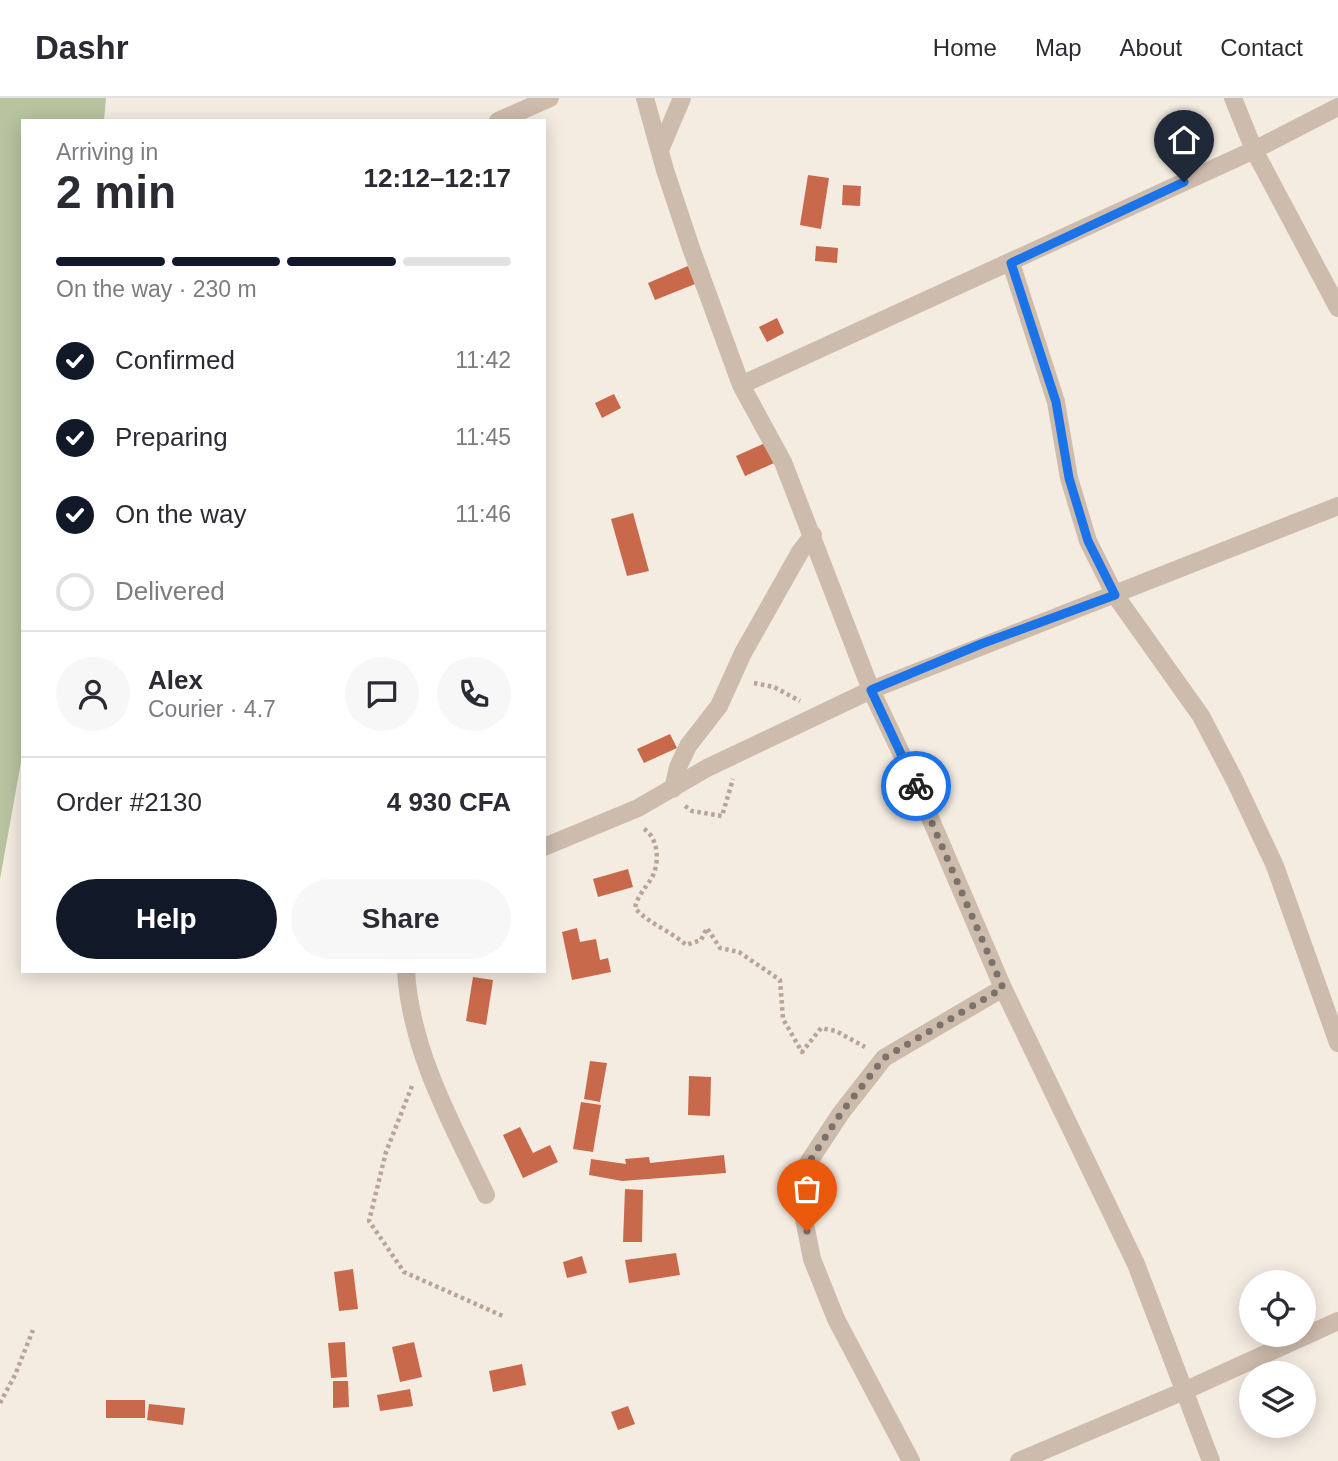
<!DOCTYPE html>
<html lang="en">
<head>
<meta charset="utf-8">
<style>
	:root { --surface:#fff; --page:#f7f7f7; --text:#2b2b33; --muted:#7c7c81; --line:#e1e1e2; --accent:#111827 }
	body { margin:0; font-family:Helvetica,sans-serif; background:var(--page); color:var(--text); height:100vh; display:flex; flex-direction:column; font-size:26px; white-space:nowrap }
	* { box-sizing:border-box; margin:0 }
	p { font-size:23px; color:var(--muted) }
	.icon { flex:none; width:38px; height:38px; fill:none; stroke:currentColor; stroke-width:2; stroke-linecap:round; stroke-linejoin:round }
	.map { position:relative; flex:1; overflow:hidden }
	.drawer { position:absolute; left:21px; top:21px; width:525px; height:854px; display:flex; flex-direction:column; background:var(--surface); border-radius:0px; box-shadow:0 4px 18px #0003 }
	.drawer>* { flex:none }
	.buttons { position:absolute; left:1239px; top:1172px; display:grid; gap:14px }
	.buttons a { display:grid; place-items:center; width:77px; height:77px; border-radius:50%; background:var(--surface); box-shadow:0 4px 18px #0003; font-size:35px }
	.pin { position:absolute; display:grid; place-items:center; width:60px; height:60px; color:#fff; margin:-72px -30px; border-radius:50% 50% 50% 0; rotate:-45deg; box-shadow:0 0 7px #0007 }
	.pin .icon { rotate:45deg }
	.courier { position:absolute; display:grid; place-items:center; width:70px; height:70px; margin:-35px; border:5px solid #1a73e8; border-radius:50%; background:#fff; color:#222; box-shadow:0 2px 9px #0007 }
	.summary em { font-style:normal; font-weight:800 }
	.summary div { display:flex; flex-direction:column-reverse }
	.summary { display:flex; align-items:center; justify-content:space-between; height:119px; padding:0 35px }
	h1 { font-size:46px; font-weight:800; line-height:52px }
	.bar { display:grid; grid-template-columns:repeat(4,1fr); gap:10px 7px; align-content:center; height:84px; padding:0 35px }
	.bar i { height:9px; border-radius:5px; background:var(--line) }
	.bar .on { background:var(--accent) }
	.bar p { grid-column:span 4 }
	.line { display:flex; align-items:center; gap:18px; padding:0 35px; border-top:2px solid var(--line) }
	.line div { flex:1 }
	.round { display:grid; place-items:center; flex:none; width:74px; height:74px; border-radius:37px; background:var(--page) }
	ol { padding:0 35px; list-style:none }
	li { display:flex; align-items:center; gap:21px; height:77px }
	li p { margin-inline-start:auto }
	li .icon { padding:7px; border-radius:50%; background:var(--accent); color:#fff; stroke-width:4 }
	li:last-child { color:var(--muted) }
	li i { width:38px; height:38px; border:4px solid var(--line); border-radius:50% }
	.action { display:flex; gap:14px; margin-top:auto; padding:14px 35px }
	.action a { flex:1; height:80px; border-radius:42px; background:var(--accent); color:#fff; font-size:28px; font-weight:800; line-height:80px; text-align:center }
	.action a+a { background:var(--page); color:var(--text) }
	header { display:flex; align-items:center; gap:42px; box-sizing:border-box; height:98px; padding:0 35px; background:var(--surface); border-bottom:2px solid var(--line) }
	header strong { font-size:33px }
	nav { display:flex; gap:38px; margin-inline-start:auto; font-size:24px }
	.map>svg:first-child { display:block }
	.green { fill:#b8c4a0 }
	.building { fill:#c8694b }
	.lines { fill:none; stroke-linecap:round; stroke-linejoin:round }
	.path { stroke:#b9a596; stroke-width:4.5; stroke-dasharray:3.5 3.5; stroke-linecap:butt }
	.street { stroke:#cdbbac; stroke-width:18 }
	.done { stroke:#7c716b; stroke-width:7; stroke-dasharray:0 12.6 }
	.route { stroke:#1a73e8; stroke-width:9 }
</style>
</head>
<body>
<header>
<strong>Dashr</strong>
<nav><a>Home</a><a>Map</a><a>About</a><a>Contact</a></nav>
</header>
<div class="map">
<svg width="1338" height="1363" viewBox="0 0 1338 1363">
	<rect width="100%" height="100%" fill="#f4ebe1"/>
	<path class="green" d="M0,0H106L104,23H23V653L0,781Z"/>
	<path class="building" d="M808,77L829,80L821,131L800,127Z
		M843,87L861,88L860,108L842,107Z
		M816,148L838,150L837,165L815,163Z
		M688,168L695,186L655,202L648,185Z
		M777,220L784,235L767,244L759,229Z
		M614,296L621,310L602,320L595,305Z
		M765,345L774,365L745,378L736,358Z
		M633,415L649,473L627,478L611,421Z
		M670,636L677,650L644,665L637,651Z
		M628,771L633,789L598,799L593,781Z
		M577,830L580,844L596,841L600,862L608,860L611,874L572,882L562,834Z
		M473,879L493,882L486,927L466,923Z
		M590,963L607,965L600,1004L584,1001Z
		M689,978L711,979L710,1018L688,1017Z
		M581,1004L601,1007L593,1054L573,1051Z
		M520,1029L533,1055L550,1047L558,1064L523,1080L503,1037Z
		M724,1057L726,1075L622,1083L589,1077L591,1061L626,1066L625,1061L649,1059L650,1065Z
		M625,1091L643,1092L642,1144H623Z
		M676,1155L680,1177L629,1185L625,1162Z
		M582,1158L587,1175L567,1180L563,1164Z
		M353,1171L358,1211L339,1213L334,1174Z
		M345,1244L347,1279L331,1280L328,1245Z
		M414,1244L422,1279L400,1284L392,1249Z
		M522,1266L526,1287L493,1294L489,1273Z
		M333,1283H348L349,1309L333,1310Z
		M410,1291L413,1308L380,1313L377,1297Z
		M106,1302H145V1320H106Z
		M149,1306L185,1310L183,1327L147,1322Z
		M628,1308L635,1326L618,1332L611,1314Z"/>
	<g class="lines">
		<path class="path" d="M754,585L774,589L800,603
			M685,708L692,713L722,718L733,681
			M644,731C659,740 660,767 651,781C645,791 637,798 635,810C649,826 671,833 686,847L701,842L707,830L720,850L739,854L780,882L783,921L802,954L821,930L836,933L865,949
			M412,988L386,1054L369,1123L404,1174L505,1219
			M0,1305L15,1277L33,1232"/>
		<path class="street" d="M645,0L665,72L692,153L741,287L783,364L871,592L913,680L1003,890L1136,1166L1211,1363
			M1233,0L1254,52L1338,210
			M498,23L550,0
			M660,52L682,0
			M1011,165L1056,304L1069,380L1088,443L1115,497L1201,618L1235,683L1275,768L1338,945
			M741,287L1254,52L1338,9
			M673,691L678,669L688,648L719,608L743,555L800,454L813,437
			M544,749L638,710L707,670L871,592L1338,408
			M406,873C411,954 452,1026 486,1097
			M911,1363L836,1221L812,1161L801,1106L804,1071L841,1015L884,960L1003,890
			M1019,1363L1184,1293L1338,1223"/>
	</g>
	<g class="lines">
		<path class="done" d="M807,1133L801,1106L804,1072L841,1015L884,960L1003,890L916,688"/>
		<path class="route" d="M916,688L871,592L981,546L1115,497L1088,443L1069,380L1056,304L1011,165L1184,84"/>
	</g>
</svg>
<div class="buttons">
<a><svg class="icon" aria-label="locate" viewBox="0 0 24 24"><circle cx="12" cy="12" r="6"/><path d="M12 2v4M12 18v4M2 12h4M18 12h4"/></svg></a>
<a><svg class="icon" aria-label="layers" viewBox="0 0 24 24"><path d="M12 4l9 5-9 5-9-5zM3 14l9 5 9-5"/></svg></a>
</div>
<div class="pin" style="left:807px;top:1133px;background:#ea580c"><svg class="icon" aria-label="bag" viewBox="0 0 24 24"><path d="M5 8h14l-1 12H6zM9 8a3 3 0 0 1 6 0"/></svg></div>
<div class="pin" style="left:1184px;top:84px;background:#1f2937"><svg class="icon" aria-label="home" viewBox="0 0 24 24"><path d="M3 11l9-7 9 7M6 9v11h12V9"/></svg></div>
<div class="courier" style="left:916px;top:688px"><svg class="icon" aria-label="bike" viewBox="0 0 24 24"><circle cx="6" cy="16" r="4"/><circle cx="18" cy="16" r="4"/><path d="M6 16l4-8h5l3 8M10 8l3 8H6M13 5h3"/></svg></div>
<section class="drawer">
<div class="summary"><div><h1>2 min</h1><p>Arriving in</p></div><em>12:12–12:17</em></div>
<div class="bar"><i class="on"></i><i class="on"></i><i class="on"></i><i></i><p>On the way · 230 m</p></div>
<ol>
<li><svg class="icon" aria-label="check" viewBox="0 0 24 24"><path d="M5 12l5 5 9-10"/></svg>Confirmed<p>11:42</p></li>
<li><svg class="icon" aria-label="check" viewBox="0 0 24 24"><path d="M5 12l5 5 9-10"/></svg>Preparing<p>11:45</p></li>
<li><svg class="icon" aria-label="check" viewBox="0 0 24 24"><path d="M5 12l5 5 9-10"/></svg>On the way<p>11:46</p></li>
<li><i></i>Delivered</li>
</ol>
<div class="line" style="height:126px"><a class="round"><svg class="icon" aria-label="person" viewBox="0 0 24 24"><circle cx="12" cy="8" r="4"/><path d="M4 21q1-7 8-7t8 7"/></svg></a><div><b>Alex</b><p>Courier · 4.7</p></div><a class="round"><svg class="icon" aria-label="chat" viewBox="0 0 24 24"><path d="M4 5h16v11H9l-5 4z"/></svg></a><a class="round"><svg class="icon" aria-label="phone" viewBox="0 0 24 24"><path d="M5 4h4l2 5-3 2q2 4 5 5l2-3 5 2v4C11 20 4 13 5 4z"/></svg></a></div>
<div class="line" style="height:91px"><div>Order #2130</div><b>4 930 CFA</b></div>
<div class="action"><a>Help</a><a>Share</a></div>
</section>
</div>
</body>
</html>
